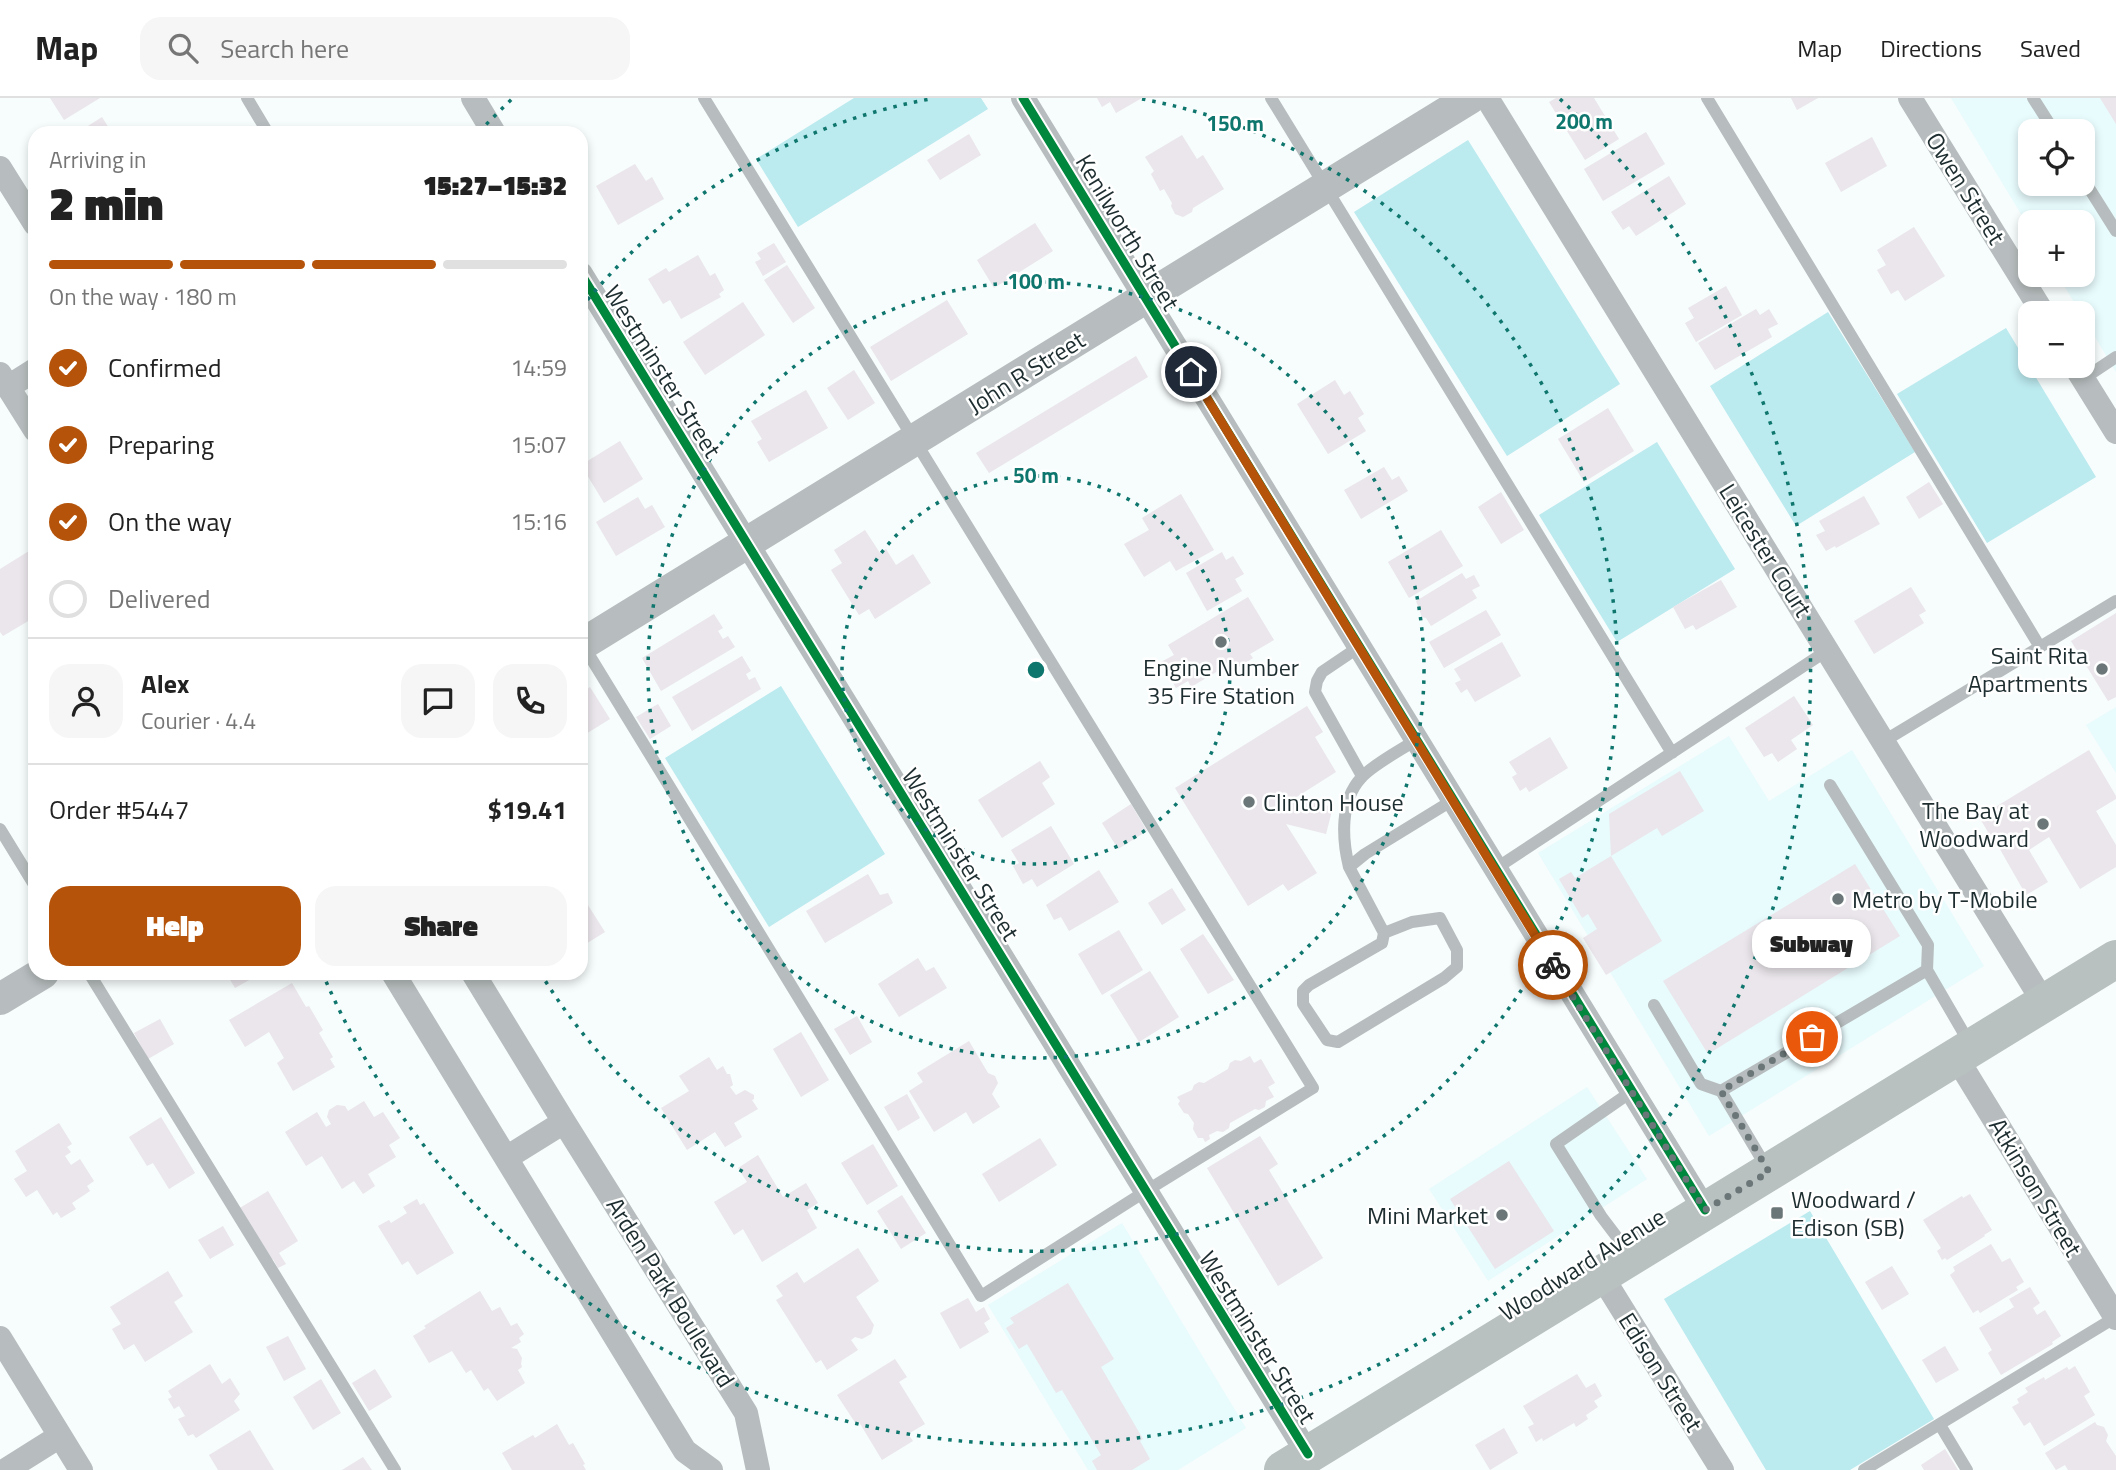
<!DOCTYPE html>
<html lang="en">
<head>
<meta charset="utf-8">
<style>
	:root { --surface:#fff; --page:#f6f6f6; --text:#222; --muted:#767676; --line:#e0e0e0; --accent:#b45309 }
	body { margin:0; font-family:"Titillium Web",sans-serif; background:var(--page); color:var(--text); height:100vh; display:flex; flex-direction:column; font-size:26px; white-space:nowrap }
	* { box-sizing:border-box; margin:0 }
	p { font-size:23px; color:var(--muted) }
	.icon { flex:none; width:38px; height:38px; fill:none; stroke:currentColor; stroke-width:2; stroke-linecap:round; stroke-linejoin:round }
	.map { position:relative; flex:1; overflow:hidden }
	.drawer { position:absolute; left:28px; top:28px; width:560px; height:854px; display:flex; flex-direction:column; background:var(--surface); border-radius:21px; box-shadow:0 4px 10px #0003 }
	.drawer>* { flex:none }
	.buttons { position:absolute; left:2018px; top:21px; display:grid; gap:14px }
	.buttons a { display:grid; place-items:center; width:77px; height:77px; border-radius:14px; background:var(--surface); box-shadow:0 4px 10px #0003; font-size:35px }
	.pin { position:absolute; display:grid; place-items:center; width:60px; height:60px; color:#fff; margin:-30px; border:4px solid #fff; border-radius:50%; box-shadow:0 2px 7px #0007 }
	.courier { position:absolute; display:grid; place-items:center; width:70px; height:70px; margin:-35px; border:5px solid #b45309; border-radius:50%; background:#fff; color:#222; box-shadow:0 2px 9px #0007 }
	.bubble { position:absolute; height:49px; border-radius:21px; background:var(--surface); box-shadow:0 4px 10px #0003; font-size:23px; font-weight:800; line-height:49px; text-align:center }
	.headline em { font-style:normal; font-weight:800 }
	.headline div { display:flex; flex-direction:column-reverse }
	.headline { display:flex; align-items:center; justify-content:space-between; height:119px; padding:0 21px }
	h1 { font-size:46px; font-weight:800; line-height:52px }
	.bar { display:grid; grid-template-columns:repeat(4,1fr); gap:10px 7px; align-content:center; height:84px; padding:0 21px }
	.bar i { height:9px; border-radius:5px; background:var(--line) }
	.bar .current { background:var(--accent) }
	.bar p { grid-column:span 4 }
	.line { display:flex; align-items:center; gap:18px; padding:0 21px; border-top:2px solid var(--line) }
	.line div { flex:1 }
	.round { display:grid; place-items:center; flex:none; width:74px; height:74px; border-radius:21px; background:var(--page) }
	ol { padding:0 21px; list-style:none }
	li { display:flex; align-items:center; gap:21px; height:77px }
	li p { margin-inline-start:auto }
	li .icon { padding:7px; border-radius:50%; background:var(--accent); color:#fff; stroke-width:4 }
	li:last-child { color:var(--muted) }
	li i { width:38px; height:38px; border:4px solid var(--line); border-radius:50% }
	.action { display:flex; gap:14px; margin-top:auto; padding:14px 21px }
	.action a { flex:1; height:80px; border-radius:21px; background:var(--accent); color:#fff; font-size:28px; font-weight:800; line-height:80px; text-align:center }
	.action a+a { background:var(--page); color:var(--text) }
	header { display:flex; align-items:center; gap:42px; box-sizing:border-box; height:98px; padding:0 35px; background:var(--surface); border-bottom:2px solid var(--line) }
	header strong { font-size:33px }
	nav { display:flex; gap:38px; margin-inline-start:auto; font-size:24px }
	.search { width:490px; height:63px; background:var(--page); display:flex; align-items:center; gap:18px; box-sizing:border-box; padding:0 24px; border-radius:21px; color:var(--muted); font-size:26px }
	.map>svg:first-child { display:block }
	.built { fill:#e8fbfd; fill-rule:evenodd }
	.green { fill:#bbeaef }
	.building { fill:#eae6eb }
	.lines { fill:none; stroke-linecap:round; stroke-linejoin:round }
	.service { stroke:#b7bdbe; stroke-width:12 }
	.minor { stroke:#b7bdbe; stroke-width:24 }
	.tertiary { stroke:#b7bdbe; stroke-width:32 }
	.primary { stroke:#b9c0c0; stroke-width:38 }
	.cycleway-casing { stroke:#fff; stroke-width:13 }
	.cycleway { stroke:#00873e; stroke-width:9 }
	.done { stroke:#6a7677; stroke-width:7; stroke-dasharray:0 12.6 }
	.route { stroke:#b45309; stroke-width:9 }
	.ring { fill:none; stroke:#0f766e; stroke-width:3.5; stroke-dasharray:3.5 7 }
	.poi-dot { fill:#6a7677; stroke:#fff; stroke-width:2.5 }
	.labels { text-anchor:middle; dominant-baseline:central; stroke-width:5; stroke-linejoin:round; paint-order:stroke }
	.street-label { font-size:24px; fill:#1e2e30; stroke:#fff }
	.poi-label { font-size:24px; fill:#1e2e30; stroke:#fff; text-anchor:end }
	.centre { fill:#0f766e; stroke:#fff; stroke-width:3.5 }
	.ring-label { font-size:21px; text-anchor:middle; font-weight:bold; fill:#0f766e; stroke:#fff; stroke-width:5; stroke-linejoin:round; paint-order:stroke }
</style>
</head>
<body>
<header>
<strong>Map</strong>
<div class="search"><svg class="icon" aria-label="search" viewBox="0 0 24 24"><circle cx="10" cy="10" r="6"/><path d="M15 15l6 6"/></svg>Search here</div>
<nav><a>Map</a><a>Directions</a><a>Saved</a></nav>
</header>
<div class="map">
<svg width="2116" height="1372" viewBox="0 0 2116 1372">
	<rect width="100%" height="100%" fill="#f7fcfc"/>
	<path class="built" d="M1951,0H2116V274L2083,219L2082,215H2081L2057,177H2082V124H2030V131ZM2030,33H2082V86H2030Z
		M2116,609V675L2086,627Z
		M1729,638L1769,703L1852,652L1984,868L1709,1038L1538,755Z
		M1587,989L1647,1081L1488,1183L1429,1091Z
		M1122,1125L1246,1330L1178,1372H1088L988,1207Z"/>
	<path class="green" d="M854,0H981L988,11L798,129L756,61Z
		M1468,42L1620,286L1507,358L1354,114Z
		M1828,214L1915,354L1796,428L1710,288Z
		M2006,230L2096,379L1987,445L1897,296Z
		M1657,344L1735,471L1617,544L1539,417Z
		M781,588L885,756L769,829L665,660Z
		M1810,1113L1934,1321L1850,1372H1766L1664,1201Z"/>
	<path class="building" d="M50,0H100L64,22Z
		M1097,0H1142L1116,15L1110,4L1102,9Z
		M1556,0H1594L1619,41L1585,62L1549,4Z
		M1791,0H1818L1797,12Z
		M2100,0H2116V26Z
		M102,19L112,35H77Z
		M1646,34L1665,66L1603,103L1584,71Z
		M969,36L981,57L940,82L927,62Z
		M1182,37L1197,61L1203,57L1224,91L1193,110L1192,114L1183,119L1175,116L1171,108L1172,105L1164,91L1160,93L1151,76L1154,73L1145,59Z
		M1872,39L1887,68L1841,94L1825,65Z
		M635,66L646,83L652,79L664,101L618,127L596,88Z
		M1669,78L1686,106L1636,138L1629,128L1623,132L1611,114Z
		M1035,125L1053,153L994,190L977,162Z
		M1914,129L1945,178L1905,203L1898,192L1891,196L1877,172L1886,167L1877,152Z
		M774,145L786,164L763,178L755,164L761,161L757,155Z
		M698,157L710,178L715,175L724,192L719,196L721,199L681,221L670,202L663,206L648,181L666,170L669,174Z
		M787,167L815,210L793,225L764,182Z
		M1726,188L1742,217L1696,244L1685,225L1694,220L1688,210Z
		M947,202L968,236L891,283L870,249Z
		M743,204L765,237L705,277L683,244Z
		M1756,211L1760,217L1769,211L1778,226L1768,231L1772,239L1715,272L1698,245Z
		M1136,258L1148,279L989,375L976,355Z
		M854,272L875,305L848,322L827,290Z
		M1335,282L1344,297L1350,293L1364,316L1358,320L1366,333L1328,356L1297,306Z
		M806,292L828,330L769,364L757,344L762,341L751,323Z
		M1608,310L1634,353L1584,384L1558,341Z
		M620,343L643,381L604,405L581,367Z
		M1384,369L1392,382L1399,378L1408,393L1361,421L1344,392Z
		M1929,384L1943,406L1919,421L1906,399Z
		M1501,394L1524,432L1501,446L1478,409Z
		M1181,396L1214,452L1176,473L1170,463L1144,479L1124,446L1149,432L1142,420Z
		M1864,398L1880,426L1836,450L1835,448L1826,453L1816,437L1825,433L1819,423Z
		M638,399L645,411L652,407L665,429L616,458L596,424Z
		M865,432L880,455L886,451L896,467L913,456L931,485L875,521L869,511L859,517L831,472L842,465L834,452Z
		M1441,432L1463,468L1409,500L1388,464Z
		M29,453L35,463V519L3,538L0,534V471Z
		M1222,454L1226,462L1233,458L1244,476L1235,481L1242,493L1207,513L1186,475Z
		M1462,475L1466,481L1474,477L1480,488L1472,492L1477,500L1431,528L1426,520L1422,519L1416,503Z
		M1721,482L1737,509L1696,532L1693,527L1685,531L1673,509Z
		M1911,489L1926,513L1919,517L1924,525L1874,556L1854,523Z
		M1248,499L1274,542L1250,556L1253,560L1237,570L1233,564L1191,589L1188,583L1176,590L1161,564L1174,557L1168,547Z
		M1486,512L1501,537L1444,570L1429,544Z
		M2116,515V599L2108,603L2071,543Z
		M714,516L723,530L718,533L723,541L728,538L735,549L661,593L642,560Z
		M1502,544L1521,578L1475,604L1467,591L1461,595L1455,585L1461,582L1454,571Z
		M742,558L751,573L746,576L749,582L755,579L761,591L692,633L672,599Z
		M590,589L610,621L581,639V595Z
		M1794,598L1813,627L1791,642L1797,651L1778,664L1772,655L1764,659L1745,630Z
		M658,606L671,628L650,641L636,619Z
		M1307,608L1323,634L1315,639L1336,674L1295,700L1333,709L1326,736L1286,726L1317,775L1288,793L1283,786L1248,808L1175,690Z
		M1550,639L1568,670L1529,694L1526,689L1520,693L1512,679L1517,676L1509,664Z
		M2089,652L2116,698V701L2096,713L2116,747V769L2080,791L2049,739L2029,752L2048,784L2026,797L1997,746L1992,749L1984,736L1988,734L1979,719Z
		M1040,663L1050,679L1042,685L1055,706L1002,740L978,702Z
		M1680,673L1704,713L1662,738L1657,730L1611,758L1609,716Z
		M1131,706L1147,733L1118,751L1102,725Z
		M1051,728L1074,766L1037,789L1032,781L1023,786L1013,768L1019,765L1011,752Z
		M1611,758L1662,843L1606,877L1583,840L1597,831L1588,816L1582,820L1559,781L1571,774L1575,780Z
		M1855,766L1900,838L1708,956L1663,883Z
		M1099,772L1119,804L1069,833L1061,819L1054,822L1046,807Z
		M868,776L880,797L888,795L893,805L825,845L806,813Z
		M1172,790L1186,812L1162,827L1148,805Z
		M581,796L605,834L581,849Z
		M1119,832L1143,872L1102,897L1078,856Z
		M1203,836L1234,882L1208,896L1180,851Z
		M918,860L926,873L934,869L947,890L899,919L878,886Z
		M1150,873L1179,919L1139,944L1110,897Z
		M226,875H262L235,890Z
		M292,885L306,909L309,908L323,932L319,935L333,959L330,961L335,969L293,993L277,965L284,960L269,934L245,949L229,922Z
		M857,918L872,944L850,957L834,931Z
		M160,921L174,946L148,961L134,935Z
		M801,934L829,982L801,999L773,951Z
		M969,943L988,975L995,978L998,985L992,996L1000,1009L973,1026L966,1014L934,1034L909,993L923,984L917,975Z
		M1250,958L1254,965L1261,961L1275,985L1268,989L1274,999L1266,1003L1265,1009L1259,1012L1255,1011L1230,1025L1229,1030L1223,1034L1217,1033L1209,1037L1210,1041L1205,1044L1203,1040H1198L1193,1031L1194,1025L1188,1016L1184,1015L1178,1006L1180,1003L1177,999L1192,992L1194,987L1199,984L1204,985L1228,971L1230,965L1235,962L1241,963Z
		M709,959L717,972L723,968L727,976H730L733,987L730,989L736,997L745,992L754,997V1001L752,1002L758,1011L734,1025L742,1039L725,1049L715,1034L687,1052L661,1010L689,993L679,978Z
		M907,996L920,1020L898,1033L884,1009Z
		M364,1003L374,1019L383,1014L400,1040L389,1047L396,1059L368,1076L375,1088L363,1096L354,1083L342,1091L322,1058L306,1068L285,1034L317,1014L326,1029L331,1026L327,1019L329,1012L337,1007L345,1008L348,1013Z
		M161,1019L195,1075L169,1091L153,1065L147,1068L129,1039Z
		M59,1025L72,1046L67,1049L71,1054L65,1058L71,1067L80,1061L94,1083L87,1088L90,1093L72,1105L76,1111L61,1120L57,1114L53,1117L37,1092L26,1099L14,1081L27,1073L15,1053Z
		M1260,1038L1278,1066L1269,1072L1323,1160L1278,1188L1207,1070Z
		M1040,1040L1057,1067L999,1104L982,1076Z
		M873,1046L898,1088L867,1107L841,1065Z
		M758,1057L783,1099L806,1085L818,1105L807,1112L817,1130L762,1164L743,1131L734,1137L714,1104L747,1084L738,1070Z
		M1509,1063L1554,1133L1495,1171L1450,1101Z
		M268,1093L298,1143L279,1155L286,1166L278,1170L273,1161L270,1163L238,1111Z
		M1970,1096L1992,1132L1984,1137L1985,1138L1947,1162L1945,1160L1942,1162L1937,1153L1941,1150L1923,1122L1962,1098L1963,1100Z
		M902,1097L926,1135L901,1151L877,1113Z
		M417,1101L420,1107L424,1105L454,1155L417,1177L408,1163L402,1167L378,1128L389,1122L391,1125L407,1115L403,1109Z
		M223,1128L234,1147L210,1161L198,1142Z
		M1991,1146L2002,1164L2010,1160L2024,1184L2016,1189L2018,1192L1980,1215L1978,1212L1973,1215L1950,1177L1955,1173L1953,1169Z
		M858,1150L879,1183L856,1199L874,1227L871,1236L862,1241L855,1239L851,1242L858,1252L827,1272L821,1262L816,1265L776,1202L783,1198L776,1188L797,1174L804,1185Z
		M1892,1168L1909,1196L1882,1212L1865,1184Z
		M168,1173L183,1198L174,1204L193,1234L145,1264L134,1246L124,1252L112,1231L121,1226L110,1209Z
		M1068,1185L1114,1261L1101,1269L1143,1341L1140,1343L1150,1361L1132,1372H1097L1092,1363L1101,1357L1062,1292L1056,1295L1027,1246L1019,1251L1006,1230L1014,1225L1010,1220Z
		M2030,1189L2040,1205L2033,1210L2037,1217L2045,1212L2061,1238L2052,1244L2053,1246L2001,1277L1988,1255L1992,1252L1979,1230L2014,1209L2009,1201Z
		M480,1193L492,1213L500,1209L511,1228L517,1225L524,1236L519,1240L521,1244L511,1250L517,1251L522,1260L521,1266L522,1269L518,1272L525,1285L497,1303L488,1290L484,1293L471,1272L466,1275L452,1253L429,1265L413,1238L426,1230L424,1228Z
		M968,1200L976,1214L984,1209L990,1221L984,1225L989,1234L960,1251L940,1215Z
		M288,1238L306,1271L284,1283L266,1249Z
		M1945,1248L1959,1272L1936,1285L1922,1262Z
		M895,1261L907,1279L899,1284L925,1326L908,1336L913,1343L882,1362L859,1324L856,1326L837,1297Z
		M210,1266L222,1286L230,1280L240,1296L234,1303L240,1312L196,1340L193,1336L188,1338L178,1321L185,1318L179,1308L174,1311L168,1301L172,1299L168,1293Z
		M2075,1268L2090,1294L2084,1298L2095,1317L2044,1348L2030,1324L2024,1328L2012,1309L2019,1305L2017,1301L2028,1294L2025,1290L2044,1279L2045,1282L2067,1269L2069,1272Z
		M375,1271L392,1299L369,1313L352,1285Z
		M1577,1276L1586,1290L1595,1285L1602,1298L1594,1303L1598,1309L1586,1317L1588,1321L1576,1329L1574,1325L1543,1343L1542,1340L1536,1344L1528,1329L1534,1326L1523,1308Z
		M321,1281L341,1315L313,1332L293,1299Z
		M2095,1324L2097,1327L2104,1329L2108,1337L2106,1343L2116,1358V1372H2068L2065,1367L2056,1372L2045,1355Z
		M557,1326L569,1347L573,1345L585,1366L583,1367L586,1372H512L502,1355L533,1337L535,1340Z
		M1504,1330L1518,1355L1490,1372L1475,1347Z
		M250,1332L274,1372H218L209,1357Z
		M1945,1351L1958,1372H1924L1921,1367Z
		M363,1359L372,1372H342Z"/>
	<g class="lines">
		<path class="service" d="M247,0L268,35
			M1271,0L1672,655
			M1707,0L2040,549
			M2033,0L2054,33
			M2082,79L2116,133
			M2083,281L2116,259
			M583,547L981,1198L1146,1093L1313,990L704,0
			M1359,549L1322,574L1317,583L1315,594L1362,678
			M1884,643L2116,503
			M1830,687L1928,847L1927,872
			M0,731L35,788
			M1349,769C1342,741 1340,703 1361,680C1372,667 1401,652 1416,642
			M1495,771L1828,552
			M1384,835L1412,824L1440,820L1457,852V869L1444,880L1338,944L1327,942L1303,906V893L1309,887L1382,845L1384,835L1349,769L1365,756L1453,702
			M89,875L395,1372
			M1654,907L1701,986L1721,993
			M1768,1072L1721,993L1927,872L1970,946
			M1629,1155L1601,1118L1556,1046L1631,994
			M1940,1327L1967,1372
			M1864,1372L2116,1219"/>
		<path class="minor" d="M473,0L494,35
			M1023,0L1705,1112
			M1487,0L2044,905
			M1910,0L2043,215
			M0,70L35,126
			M581,176L1308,1356
			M2075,268L2116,334
			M0,276L35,332
			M8,289L35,272
			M393,875L685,1353L711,1372
			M473,875L564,1024L746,1315L758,1372
			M1956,959L2116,1220
			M506,1060L564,1024
			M1601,1177L1722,1372
			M0,1240L81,1372
			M6,1372L60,1338"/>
		<path class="tertiary" d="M581,547L1470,0
			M0,901L43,875"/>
		<path class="primary" d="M1283,1372L2116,861"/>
		<defs>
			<path id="cycleway" d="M1023,0L1705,1112
				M581,176L1308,1356"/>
		</defs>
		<use href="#cycleway" class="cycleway-casing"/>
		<use href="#cycleway" class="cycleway"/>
	</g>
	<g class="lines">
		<path class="done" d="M1553,867L1705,1112L1769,1074L1721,993L1812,939"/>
		<path class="route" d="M1191,274L1553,867"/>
	</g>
	<g class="ring">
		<circle cx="1036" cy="572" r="194"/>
		<circle cx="1036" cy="572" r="388"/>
		<path d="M581 210A581 581 0 0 1 930 1M1142 1A581 581 0 1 1 541 876"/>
		<path d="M479 34A775 775 0 0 1 512 1M1560 1A775 775 0 1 1 325 881"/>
	</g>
	<g class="poi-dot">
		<circle cx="1221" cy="544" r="7"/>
		<circle cx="2102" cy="571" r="7"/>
		<circle cx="1249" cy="704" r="7"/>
		<circle cx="2043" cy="726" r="7"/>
		<circle cx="1838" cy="801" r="7"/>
		<rect x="1770" y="1108" width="14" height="14" rx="3.5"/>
		<circle cx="1502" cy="1117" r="7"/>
	</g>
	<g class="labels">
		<g class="street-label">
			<text transform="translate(1966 90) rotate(58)">Owen Street</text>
			<text transform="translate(1128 134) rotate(59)">Kenilworth Street</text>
			<text transform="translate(663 273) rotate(58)">Westminster Street</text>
			<text transform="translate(1026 274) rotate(-32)">John R Street</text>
			<text transform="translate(1766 452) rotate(58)">Leicester Court</text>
			<text transform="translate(961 756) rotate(58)">Westminster Street</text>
			<text transform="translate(2036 1089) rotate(59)">Atkinson Street</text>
			<text transform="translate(1582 1166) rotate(-32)">Woodward Avenue</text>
			<text transform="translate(671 1194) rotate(58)">Arden Park Boulevard</text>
			<text transform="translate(1258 1239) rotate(58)">Westminster Street</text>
			<text transform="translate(1661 1274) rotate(58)">Edison Street</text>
		</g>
		<g class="poi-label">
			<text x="2088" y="557">Saint Rita<tspan x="2088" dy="28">Apartments</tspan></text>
			<text x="1221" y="569" text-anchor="middle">Engine Number<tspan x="1221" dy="28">35 Fire Station</tspan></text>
			<text x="1263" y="704" text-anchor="start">Clinton House</text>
			<text x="2029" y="712">The Bay at<tspan x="2029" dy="28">Woodward</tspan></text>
			<text x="1852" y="801" text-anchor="start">Metro by T-Mobile</text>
			<text x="1791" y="1101" text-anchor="start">Woodward /<tspan x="1791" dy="28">Edison (SB)</tspan></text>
			<text x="1488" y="1117">Mini Market</text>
		</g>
	</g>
	<circle cx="1036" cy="572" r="10" class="centre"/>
	<g class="ring-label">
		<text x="1584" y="31">200 m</text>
		<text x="1235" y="33">150 m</text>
		<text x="1036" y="191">100 m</text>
		<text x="1036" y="385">50 m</text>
	</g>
</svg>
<div class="buttons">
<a><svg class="icon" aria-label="locate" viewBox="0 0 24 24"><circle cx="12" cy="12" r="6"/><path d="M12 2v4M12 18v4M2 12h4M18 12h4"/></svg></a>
<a>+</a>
<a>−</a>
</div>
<div class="pin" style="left:1812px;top:939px;background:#ea580c"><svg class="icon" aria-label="bag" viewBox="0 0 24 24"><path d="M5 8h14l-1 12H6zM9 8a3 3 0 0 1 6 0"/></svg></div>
<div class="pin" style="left:1191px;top:274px;background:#1f2937"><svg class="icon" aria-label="home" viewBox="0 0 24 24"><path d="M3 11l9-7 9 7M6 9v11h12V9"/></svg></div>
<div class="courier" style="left:1553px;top:867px"><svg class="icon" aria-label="bike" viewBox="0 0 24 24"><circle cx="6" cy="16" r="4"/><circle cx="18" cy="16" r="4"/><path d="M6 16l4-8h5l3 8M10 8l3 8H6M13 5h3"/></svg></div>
<div class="bubble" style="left:1752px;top:821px;width:119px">Subway</div>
<section class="drawer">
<div class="headline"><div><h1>2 min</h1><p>Arriving in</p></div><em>15:27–15:32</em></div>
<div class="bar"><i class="current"></i><i class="current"></i><i class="current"></i><i></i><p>On the way · 180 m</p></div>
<ol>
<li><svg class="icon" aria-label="check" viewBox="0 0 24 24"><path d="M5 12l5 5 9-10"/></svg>Confirmed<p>14:59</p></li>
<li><svg class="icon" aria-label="check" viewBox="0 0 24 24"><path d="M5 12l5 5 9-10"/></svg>Preparing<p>15:07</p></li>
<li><svg class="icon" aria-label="check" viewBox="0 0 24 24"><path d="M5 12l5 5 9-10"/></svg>On the way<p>15:16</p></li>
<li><i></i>Delivered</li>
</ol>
<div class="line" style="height:126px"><a class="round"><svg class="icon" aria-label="person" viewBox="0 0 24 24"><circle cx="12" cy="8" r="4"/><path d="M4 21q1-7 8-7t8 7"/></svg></a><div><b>Alex</b><p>Courier · 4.4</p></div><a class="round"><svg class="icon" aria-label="chat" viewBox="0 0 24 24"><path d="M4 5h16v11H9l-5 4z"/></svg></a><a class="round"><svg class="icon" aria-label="phone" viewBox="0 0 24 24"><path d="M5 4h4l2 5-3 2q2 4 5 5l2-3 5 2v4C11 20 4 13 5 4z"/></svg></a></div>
<div class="line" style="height:91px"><div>Order #5447</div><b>$19.41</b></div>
<div class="action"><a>Help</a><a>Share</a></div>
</section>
</div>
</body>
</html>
